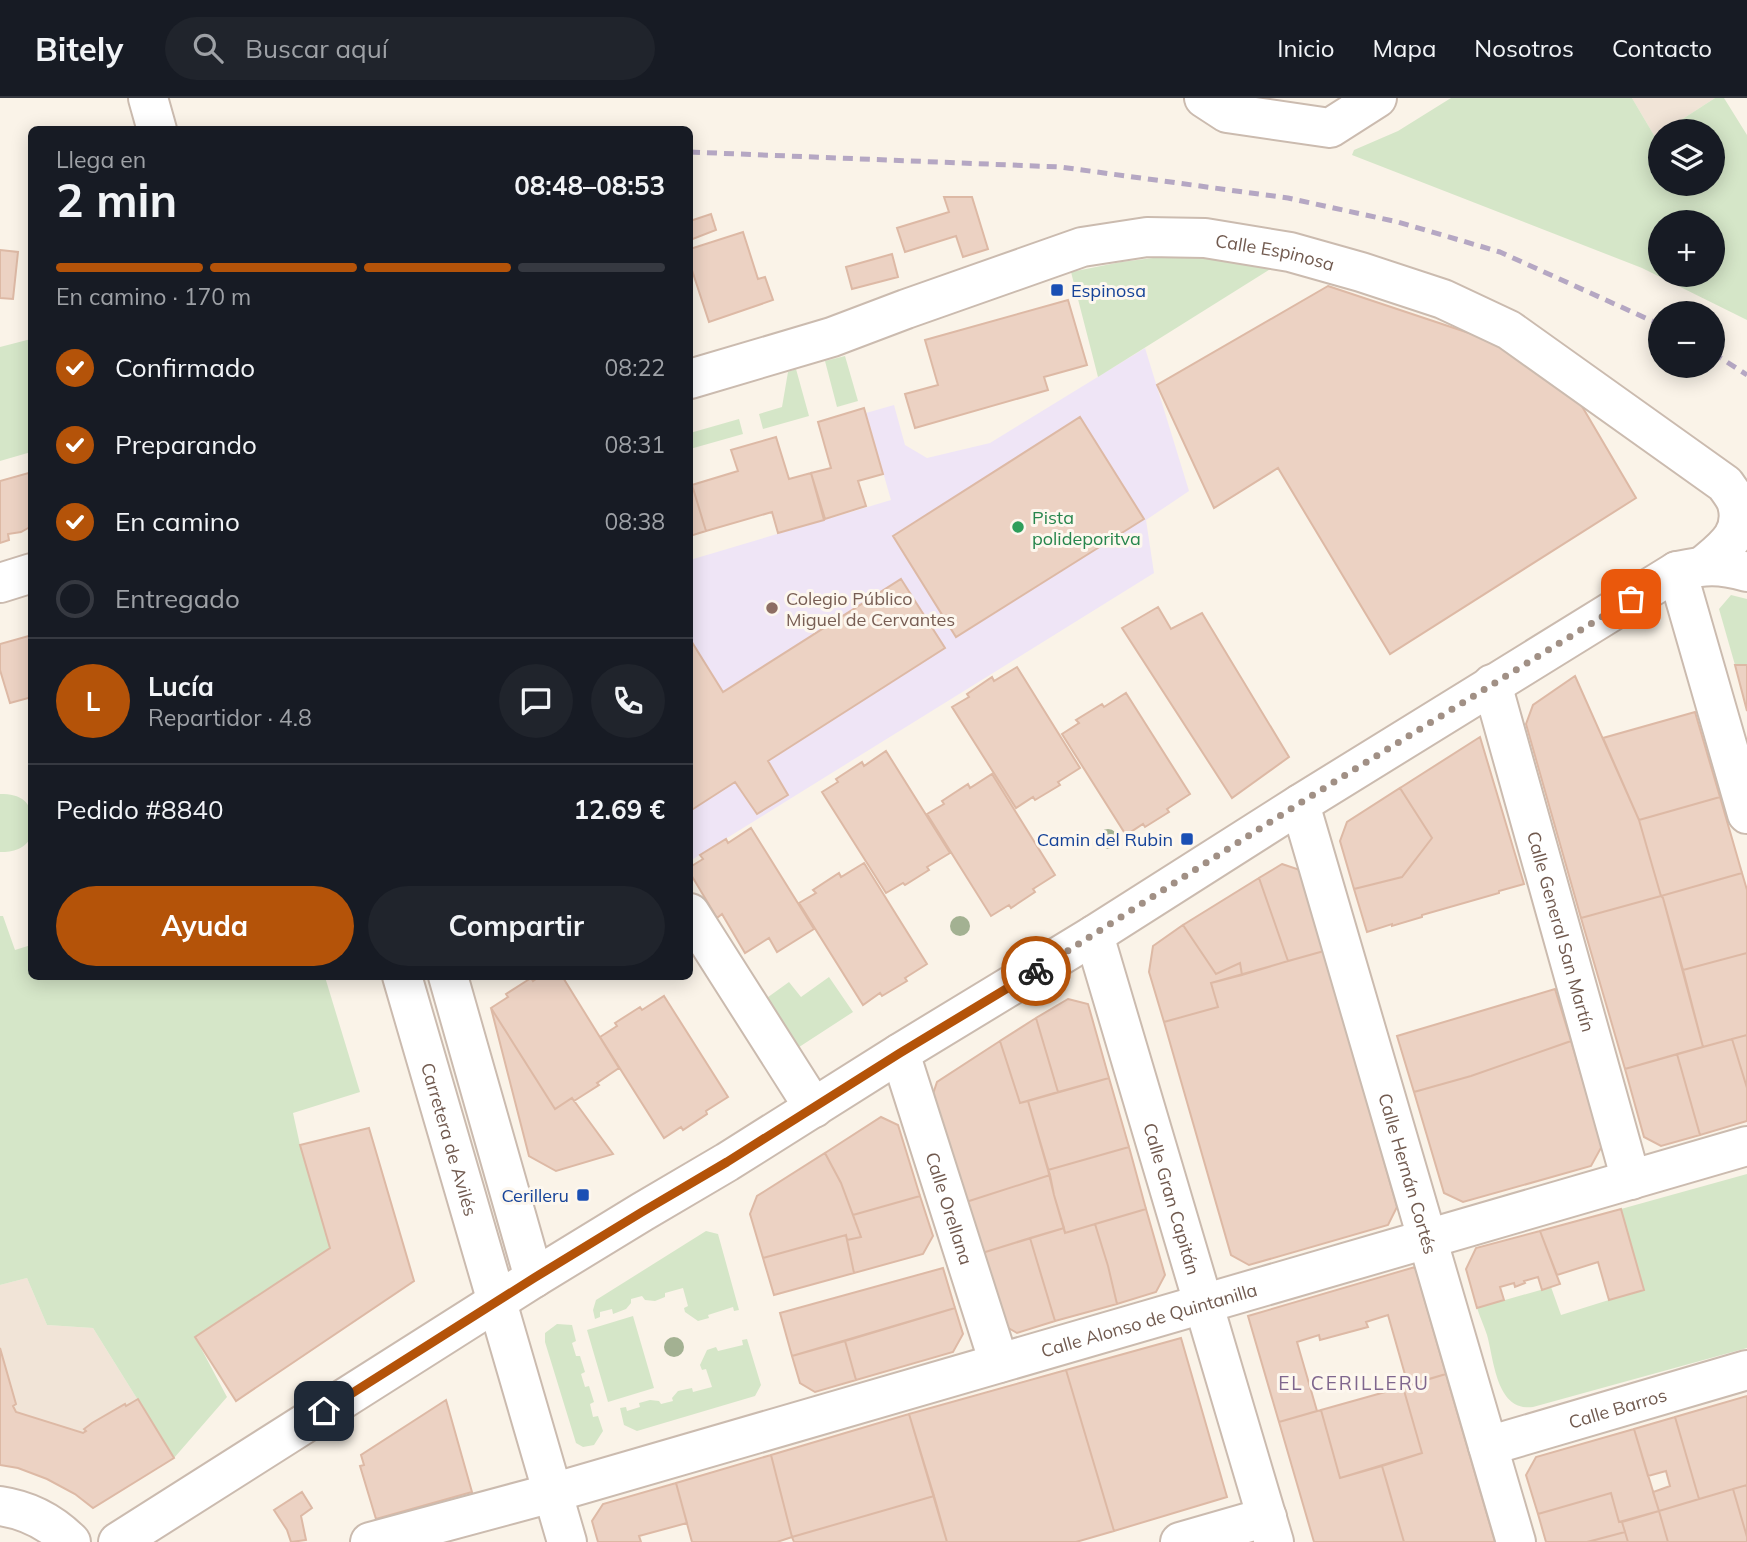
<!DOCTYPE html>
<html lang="es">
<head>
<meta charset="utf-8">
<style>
	:root { --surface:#171b24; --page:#20242c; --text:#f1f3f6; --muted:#9ea1a6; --line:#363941; --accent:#b45309 }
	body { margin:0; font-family:Mulish,sans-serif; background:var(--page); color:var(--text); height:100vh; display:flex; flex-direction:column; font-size:26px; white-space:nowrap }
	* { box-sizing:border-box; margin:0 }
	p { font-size:23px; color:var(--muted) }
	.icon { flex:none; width:38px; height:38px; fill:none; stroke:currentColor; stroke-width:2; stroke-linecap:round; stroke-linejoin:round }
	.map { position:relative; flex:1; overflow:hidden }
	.drawer { position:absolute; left:28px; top:28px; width:665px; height:854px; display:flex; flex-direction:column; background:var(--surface); border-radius:10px; box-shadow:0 4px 18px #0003 }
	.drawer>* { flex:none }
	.tools { position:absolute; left:1648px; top:21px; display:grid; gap:14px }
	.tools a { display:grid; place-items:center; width:77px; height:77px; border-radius:50%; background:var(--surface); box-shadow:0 4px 18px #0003; font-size:35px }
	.pin { position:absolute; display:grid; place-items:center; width:60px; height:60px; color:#fff; margin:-30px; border-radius:14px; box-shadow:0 4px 10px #0006 }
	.courier { position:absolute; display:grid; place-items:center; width:70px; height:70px; margin:-35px; border:5px solid #b45309; border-radius:50%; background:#fff; color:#222; box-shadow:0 2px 9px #0007 }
	.head em { font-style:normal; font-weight:700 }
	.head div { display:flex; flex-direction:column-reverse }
	.head { display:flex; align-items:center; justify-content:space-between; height:119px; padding:0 28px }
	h1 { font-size:46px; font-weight:700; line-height:52px }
	.bar { display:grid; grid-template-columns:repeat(4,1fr); gap:10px 7px; align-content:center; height:84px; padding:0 28px }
	.bar i { height:9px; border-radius:5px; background:var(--line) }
	.bar .selected { background:var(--accent) }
	.bar p { grid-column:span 4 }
	.line { display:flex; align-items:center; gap:18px; padding:0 28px; border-top:2px solid var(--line) }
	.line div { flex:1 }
	.round { display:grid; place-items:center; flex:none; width:74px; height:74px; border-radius:37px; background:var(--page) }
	ol { padding:0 28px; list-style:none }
	li { display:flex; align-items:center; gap:21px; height:77px }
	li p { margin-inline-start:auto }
	li .icon { padding:7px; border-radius:50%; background:var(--accent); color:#fff; stroke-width:4 }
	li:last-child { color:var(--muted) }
	li i { width:38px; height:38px; border:4px solid var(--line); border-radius:50% }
	.cta { display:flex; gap:14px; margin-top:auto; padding:14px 28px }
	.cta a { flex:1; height:80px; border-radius:42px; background:var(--accent); color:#fff; font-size:28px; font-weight:700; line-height:80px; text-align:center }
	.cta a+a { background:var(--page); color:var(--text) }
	header { display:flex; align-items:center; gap:42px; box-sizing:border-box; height:98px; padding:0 35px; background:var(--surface); border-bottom:2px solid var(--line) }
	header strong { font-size:33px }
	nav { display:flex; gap:38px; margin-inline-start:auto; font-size:24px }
	.search { width:490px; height:63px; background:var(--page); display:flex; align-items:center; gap:18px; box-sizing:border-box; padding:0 24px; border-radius:38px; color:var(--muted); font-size:26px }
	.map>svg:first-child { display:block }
	.residential { fill:#f1e4d7 }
	.education { fill:#efe5f6; fill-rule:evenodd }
	.green { fill:#d5e6c8; fill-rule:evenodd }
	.building { fill:#ecd2c3; stroke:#ddb9a5; stroke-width:2 }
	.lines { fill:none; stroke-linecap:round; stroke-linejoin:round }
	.minor-casing { stroke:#cbbbaf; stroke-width:42 }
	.minor { stroke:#fff; stroke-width:38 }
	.rail { stroke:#b5a7c3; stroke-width:5; stroke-dasharray:10 7; stroke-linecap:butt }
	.tree { fill:#a3b192 }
	.done { stroke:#a19085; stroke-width:7; stroke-dasharray:0 12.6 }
	.route { stroke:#b45309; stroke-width:9 }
	.transit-dot { fill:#1a4fb4; stroke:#fdf7ee; stroke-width:2.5 }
	.leisure-dot { fill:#2e9e5b; stroke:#fdf7ee; stroke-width:2.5 }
	.education-dot { fill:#8d6e63; stroke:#fdf7ee; stroke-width:2.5 }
	.labels { text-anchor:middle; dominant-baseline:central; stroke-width:6; stroke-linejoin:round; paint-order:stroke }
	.street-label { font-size:18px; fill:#715a4f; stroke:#fdf7ee }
	.transit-label { font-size:18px; fill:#164399; stroke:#fdf7ee; text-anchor:end }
	.leisure-label { font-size:18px; fill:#27864d; stroke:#fdf7ee; text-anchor:start }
	.education-label { font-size:18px; fill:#785e54; stroke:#fdf7ee; text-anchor:start }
	.neighbourhood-label { font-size:19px; letter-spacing:2px; fill:#7f668d; stroke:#fdf7ee }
</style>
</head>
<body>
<header>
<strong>Bitely</strong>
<div class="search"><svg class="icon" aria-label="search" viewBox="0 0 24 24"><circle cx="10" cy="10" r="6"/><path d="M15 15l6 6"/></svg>Buscar aquí</div>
<nav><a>Inicio</a><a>Mapa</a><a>Nosotros</a><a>Contacto</a></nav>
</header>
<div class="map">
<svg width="1747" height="1444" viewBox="0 0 1747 1444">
	<rect width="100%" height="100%" fill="#faf3e8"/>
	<path class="residential" d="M1632,0H1715L1664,33H1661V35L1655,39Z
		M27,1180L47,1227L93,1230L174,1360L93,1410L75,1396L47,1381L18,1370L0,1367V1187Z"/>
	<path class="education" d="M1145,250L1189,393L1146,422L1154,475L690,763V713L735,684L757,716L787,697L768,663L945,550L900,481L723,594L690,541V462L891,402L866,315L894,307L905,347L927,360L990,345ZM1080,320L1143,421L956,539L893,438Z"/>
	<path class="green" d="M1451,0H1632L1655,39L1661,35V86H1713V33H1664L1715,0H1724L1747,37V222L1642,170L1352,57L1354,52L1398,33ZM1661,124H1713V177H1661Z
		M1193,155L1275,168L1098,279L1071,174L1121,164Z
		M31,241V354L0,363V249Z
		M845,258L858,303L837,309L825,263Z
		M796,271L809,318L763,331L759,316L782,309L788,274Z
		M739,321L743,336L690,351V335Z
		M1731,497L1747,501V567H1735L1719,511Z
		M0,696C21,696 32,703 32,725C32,729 32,733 32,736C28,750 12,755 0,754Z
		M0,818H3L15,852L31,847L32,878L325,879L360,994L293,1015L300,1047L330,1150L195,1239L227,1299L174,1360L93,1230L47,1227L27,1180L0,1187Z
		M829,879L853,914L793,953L764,902L789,884L801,899Z
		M1747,1076V1250L1533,1309C1496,1314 1494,1261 1487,1237C1484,1228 1480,1219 1477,1210L1551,1189L1561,1217L1644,1191L1621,1111Z
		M706,1133L718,1136L739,1212L734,1213L733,1209L708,1217L709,1220L698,1223L685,1214L684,1210L688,1208L683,1190L665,1195V1199L655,1203L645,1202L642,1198L631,1201V1205L626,1211L613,1216L612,1211L600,1214V1219L595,1221L593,1212L596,1202Z
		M633,1218L654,1290L608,1304L587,1232Z
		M557,1226L572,1227L576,1243L572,1245L576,1258H580L585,1274L581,1276L585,1289L589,1288L594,1304L590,1306L593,1319L598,1318L603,1333L594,1347L583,1349L576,1345L545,1244V1235Z
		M747,1241L761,1287L755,1298L637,1333L624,1327L620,1310L626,1309L627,1313L640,1309L639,1305L650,1302L659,1303L661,1306L673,1303L672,1300L678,1293L692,1290L693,1294L712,1289L706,1271L702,1272L700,1267L707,1252L716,1249L718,1253L743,1247L742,1242Z"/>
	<path class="building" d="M944,99H972L988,151L963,159L956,138L905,154L897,130L949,114Z
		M711,116L716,132L690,142V123Z
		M743,134L758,181L765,179L773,202L709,224L690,166V151Z
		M0,152L18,154L13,201L0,200Z
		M892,156L898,179L852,191L846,169Z
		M1328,188L1499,245L1580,305L1636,400L1390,556L1278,370L1214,410L1157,287Z
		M1068,202L1087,267L1044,279L1048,292L915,330L905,296L938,287L925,242Z
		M864,310L883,376L858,383L866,408L825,421L811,375L831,370L818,324Z
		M1080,319L1144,421L956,539L893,438Z
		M776,339L789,381L811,375L824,422L778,435L772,414L706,433L692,387L738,373L731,352Z
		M32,374V432L30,429L21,434L8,436L9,442L0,445V383Z
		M690,387H692L706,433L690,438Z
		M901,481L945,550L768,663L788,697L757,716L735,684L690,713V541L723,594Z
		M1158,509L1171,531L1202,515L1289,659L1232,700L1122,530Z
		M32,537V599L10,605L0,572V546Z
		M1735,567H1747V613Z
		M1017,569L1080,670L1058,684L1060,687L1035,702L1033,699L1016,710L952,609L969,599L967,596L992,579L994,583Z
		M1575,578L1639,722L1661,798L1581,820L1526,626L1533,607Z
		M1126,595L1190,696L1167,711L1169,714L1145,729L1143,726L1126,737L1062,636L1079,625L1076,622L1102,606L1104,609Z
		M1695,614L1720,699L1639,722L1603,640Z
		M1480,639L1524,786L1499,793V795L1422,817V819L1392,828V826L1367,834L1354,791L1402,779L1432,740L1400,690Z
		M886,653L950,755L927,769L929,772L905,787L903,785L886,795L822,694L838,684L836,681L862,664L864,668Z
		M992,676L1055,777L1033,791L1035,794L1011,810L1009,807L991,818L927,716L944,706L942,703L968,686L970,690Z
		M1400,690L1432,740L1402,779L1354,791L1340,743L1347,724Z
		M1720,699L1742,775L1661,798L1639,722Z
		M751,730L814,831L777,854L769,840L745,855L722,816L717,820L690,775V769L703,761L700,757L726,741L728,745Z
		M864,765L927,866L905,880L907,883L882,898L880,895L863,907L799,805L816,795L813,792L839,775L841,779Z
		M1282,766L1300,772L1324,853L1288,863L1259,780Z
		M1742,775L1747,792V855L1683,872L1663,800L1661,798Z
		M1259,780L1288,863L1242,877L1240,865L1216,876L1183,827Z
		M1661,798L1663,800L1703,949L1625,971L1581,820Z
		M1183,827L1216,876L1240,865L1242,877L1211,885L1218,909L1164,924L1149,874L1153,848Z
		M1324,853L1397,1109L1388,1127L1249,1167L1231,1157L1164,924L1218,909L1211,885Z
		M1747,855V937L1703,949L1683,872Z
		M540,878H562L619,970L597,985L599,987L574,1003L572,1000L555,1011L491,910L508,899L506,896L531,880L533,883Z
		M1555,891L1571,943L1471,978L1414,994L1397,938Z
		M664,898L728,999L706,1013L707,1016L683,1032L681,1029L664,1040L600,939L617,928L615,925L640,909L642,912Z
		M1068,901L1088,906L1109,980L1058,994L1036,920Z
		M491,910L555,1011L572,1000L613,1056L556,1073L529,1058Z
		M1036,920L1058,994L1020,1005L1000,943Z
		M1747,937V990L1732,941Z
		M1732,941L1747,990V1023L1700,1037L1677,956Z
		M1000,943L1020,1005L1028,1003L1050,1077L963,1105L931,1002L937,984Z
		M1571,943L1602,1048L1591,1068L1463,1104L1444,1095L1414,994L1471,978Z
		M1677,956L1700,1037L1661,1048L1644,1039L1625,971Z
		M1109,980L1129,1049L1048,1072L1028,1003Z
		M881,1019L898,1027L920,1098L853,1117L841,1085L825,1055Z
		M369,1030L414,1183L236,1303L195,1239L330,1150L300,1047Z
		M1129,1049L1146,1111L1065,1135L1054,1097L1048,1072Z
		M825,1055L841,1085L861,1139L847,1142L846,1137L763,1160L750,1116L757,1098Z
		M1050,1077L1054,1097L1064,1130L979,1156L963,1105Z
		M920,1098L933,1138L923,1156L854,1175L847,1142L861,1139L853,1117Z
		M1146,1111L1165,1177L1156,1194L1117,1206L1108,1168L1095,1126Z
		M1621,1111L1644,1192L1609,1202L1598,1164L1557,1177L1540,1133Z
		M1095,1126L1108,1168L1117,1206L1055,1223L1030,1140L1064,1130L1065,1135Z
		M1540,1133L1560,1186L1542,1192L1538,1179L1524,1183L1525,1185L1515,1189L1514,1185L1500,1189L1504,1202L1477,1210L1466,1171L1476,1150Z
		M846,1137L854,1175L774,1197L763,1160Z
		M1030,1140L1055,1223L1017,1235L1000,1225L979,1156Z
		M1415,1169L1446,1276L1408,1287L1388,1217L1366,1224L1368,1229L1320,1242L1319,1237L1297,1244L1317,1313L1279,1324L1248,1218Z
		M943,1170L955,1210L792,1258L780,1215Z
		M955,1210L963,1236L953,1254L856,1282L845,1243Z
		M1181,1240L1227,1399L1114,1433L1066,1272Z
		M845,1243L856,1282L815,1294L800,1285L792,1258Z
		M0,1250L16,1306L13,1308L16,1314L83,1335L86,1333L84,1331L92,1325L125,1306L126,1308L138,1301L174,1360L93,1410L75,1396L47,1381L18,1370L0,1367Z
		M1066,1272L1114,1433L1076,1444H947L909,1316Z
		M1446,1276L1450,1290L1495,1444H1404L1387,1385L1382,1368L1422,1355L1403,1289Z
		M1403,1289L1422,1355L1340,1380L1321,1312Z
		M1747,1298V1387L1699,1401L1675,1319Z
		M446,1302L472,1394L376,1421L360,1368L364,1367L361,1357Z
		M1321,1312L1340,1380L1382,1368L1404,1444H1314L1279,1324Z
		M909,1316L934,1398L792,1439L771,1357Z
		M1675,1319L1699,1401L1659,1413L1653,1394L1670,1388L1666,1373L1648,1378L1634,1331Z
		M1634,1331L1659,1413L1619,1424L1611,1395L1538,1416L1526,1377L1536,1359Z
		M771,1357L792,1439L777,1444H692L676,1385Z
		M676,1385L687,1425L639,1438L641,1444H598L592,1423L603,1406Z
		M1747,1387V1439L1733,1391Z
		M1733,1391L1747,1439V1444H1668L1659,1413Z
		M302,1394L312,1410L301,1418L306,1442L291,1444L287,1432L274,1412Z
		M1611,1395L1619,1424H1622L1625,1434L1587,1444H1546L1538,1416Z
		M934,1398L947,1444H794L792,1439Z
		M1659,1413L1668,1444H1628L1622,1424Z
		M1625,1434L1628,1444H1587L1595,1442Z"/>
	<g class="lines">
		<defs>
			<g id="minor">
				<path d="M148,0L157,32"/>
				<path d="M1204,0L1227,15L1330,30L1377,0"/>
				<path id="s1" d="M690,281L832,239L906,211L1082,149L1147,139L1205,140L1290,154L1361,174L1443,201L1509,232L1725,386C1729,392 1735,399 1737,406C1745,436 1724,450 1704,467"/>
				<path d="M1677,473L1747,716"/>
				<path d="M0,485L32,475"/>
				<path id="s2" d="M1492,586L1631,1082"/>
				<path id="s3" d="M1300,706L1516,1444"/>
				<path d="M690,815L814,1010"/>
				<path id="s4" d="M1094,837L1274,1444"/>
				<path id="s5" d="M402,878L567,1444"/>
				<path d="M448,878L534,1180"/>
				<path id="s6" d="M900,955L999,1265"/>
				<path id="s7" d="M1488,1348L1747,1272"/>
				<path d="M0,1408C27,1412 52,1425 71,1444"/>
				<path d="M118,1444L534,1180L642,1114L727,1064L900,955L1094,837L1300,706L1677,473C1706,467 1718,466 1747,474"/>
				<path id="s8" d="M370,1444L552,1395L1747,1048"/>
				<path d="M1180,1444L1267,1419"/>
			</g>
		</defs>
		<use href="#minor" class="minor-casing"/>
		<use href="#minor" class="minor"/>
		<path class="rail" d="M690,54L1060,69L1288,100L1398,124L1500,154L1661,227
			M1713,255L1747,277"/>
	</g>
	<g class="tree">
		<circle cx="1108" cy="741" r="10"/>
		<circle cx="960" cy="828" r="10"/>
		<circle cx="674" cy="1249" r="10"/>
	</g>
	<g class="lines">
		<path class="done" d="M1036,873L1300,705L1631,501"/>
		<path class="route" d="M324,1313L534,1180L642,1114L727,1064L900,955L1036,873"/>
	</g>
	<g class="transit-dot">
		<rect x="1050" y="185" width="14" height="14" rx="3.5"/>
		<rect x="1180" y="734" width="14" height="14" rx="3.5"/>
		<rect x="576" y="1090" width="14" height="14" rx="3.5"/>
	</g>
	<circle class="leisure-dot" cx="1018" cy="429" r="7"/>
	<circle class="education-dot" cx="772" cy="510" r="7"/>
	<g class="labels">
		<g class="street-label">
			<text stroke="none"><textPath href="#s1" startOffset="609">Calle Espinosa</textPath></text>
			<text stroke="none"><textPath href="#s2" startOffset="257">Calle General San Martín</textPath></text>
			<text stroke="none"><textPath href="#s5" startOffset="170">Carretera de Avilés</textPath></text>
			<text stroke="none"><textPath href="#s3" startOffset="385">Calle Hernán Cortés</textPath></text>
			<text stroke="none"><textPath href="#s4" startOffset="275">Calle Gran Capitán</textPath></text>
			<text stroke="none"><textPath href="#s6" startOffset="163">Calle Orellana</textPath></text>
			<text stroke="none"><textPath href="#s8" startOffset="810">Calle Alonso de Quintanilla</textPath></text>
			<text stroke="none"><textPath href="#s7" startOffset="135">Calle Barros</textPath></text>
		</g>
		<g class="transit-label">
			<text x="1071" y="192" text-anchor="start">Espinosa</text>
			<text x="1173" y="741">Camin del Rubin</text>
			<text x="569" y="1097">Cerilleru</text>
		</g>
		<g class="leisure-label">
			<text x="1032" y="419">Pista<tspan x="1032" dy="21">polideporitva</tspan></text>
		</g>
		<g class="education-label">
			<text x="786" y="500">Colegio Público<tspan x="786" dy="21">Miguel de Cervantes</tspan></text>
		</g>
		<g class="neighbourhood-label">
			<text x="1354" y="1285">EL CERILLERU</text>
		</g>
	</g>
</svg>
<div class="tools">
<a><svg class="icon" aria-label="layers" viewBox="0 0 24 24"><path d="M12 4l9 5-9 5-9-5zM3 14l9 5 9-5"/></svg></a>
<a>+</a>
<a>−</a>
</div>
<div class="pin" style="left:1631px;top:501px;background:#ea580c"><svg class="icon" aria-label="bag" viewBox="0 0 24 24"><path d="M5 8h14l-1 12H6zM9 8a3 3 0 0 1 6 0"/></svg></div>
<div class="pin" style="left:324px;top:1313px;background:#1f2937"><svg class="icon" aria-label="home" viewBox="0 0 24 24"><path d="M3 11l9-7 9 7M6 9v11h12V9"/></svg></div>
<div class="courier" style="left:1036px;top:873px"><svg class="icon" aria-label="bike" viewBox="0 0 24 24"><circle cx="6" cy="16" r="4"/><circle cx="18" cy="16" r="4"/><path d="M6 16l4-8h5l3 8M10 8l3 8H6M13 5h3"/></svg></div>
<section class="drawer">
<div class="head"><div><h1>2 min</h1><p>Llega en</p></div><em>08:48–08:53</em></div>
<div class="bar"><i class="selected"></i><i class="selected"></i><i class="selected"></i><i></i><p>En camino · 170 m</p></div>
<ol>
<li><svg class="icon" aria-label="check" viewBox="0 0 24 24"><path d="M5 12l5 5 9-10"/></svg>Confirmado<p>08:22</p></li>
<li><svg class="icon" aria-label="check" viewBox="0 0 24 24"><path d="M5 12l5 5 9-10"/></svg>Preparando<p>08:31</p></li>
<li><svg class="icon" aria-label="check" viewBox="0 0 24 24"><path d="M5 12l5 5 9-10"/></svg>En camino<p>08:38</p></li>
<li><i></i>Entregado</li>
</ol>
<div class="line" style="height:126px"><b class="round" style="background:var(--accent);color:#fff">L</b><div><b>Lucía</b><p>Repartidor · 4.8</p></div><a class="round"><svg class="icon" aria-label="chat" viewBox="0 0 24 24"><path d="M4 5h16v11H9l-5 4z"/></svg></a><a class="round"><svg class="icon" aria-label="phone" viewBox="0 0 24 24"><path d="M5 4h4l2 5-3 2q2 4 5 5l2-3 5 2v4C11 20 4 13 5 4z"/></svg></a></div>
<div class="line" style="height:91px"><div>Pedido #8840</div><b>12.69 €</b></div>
<div class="cta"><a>Ayuda</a><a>Compartir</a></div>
</section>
</div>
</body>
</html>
